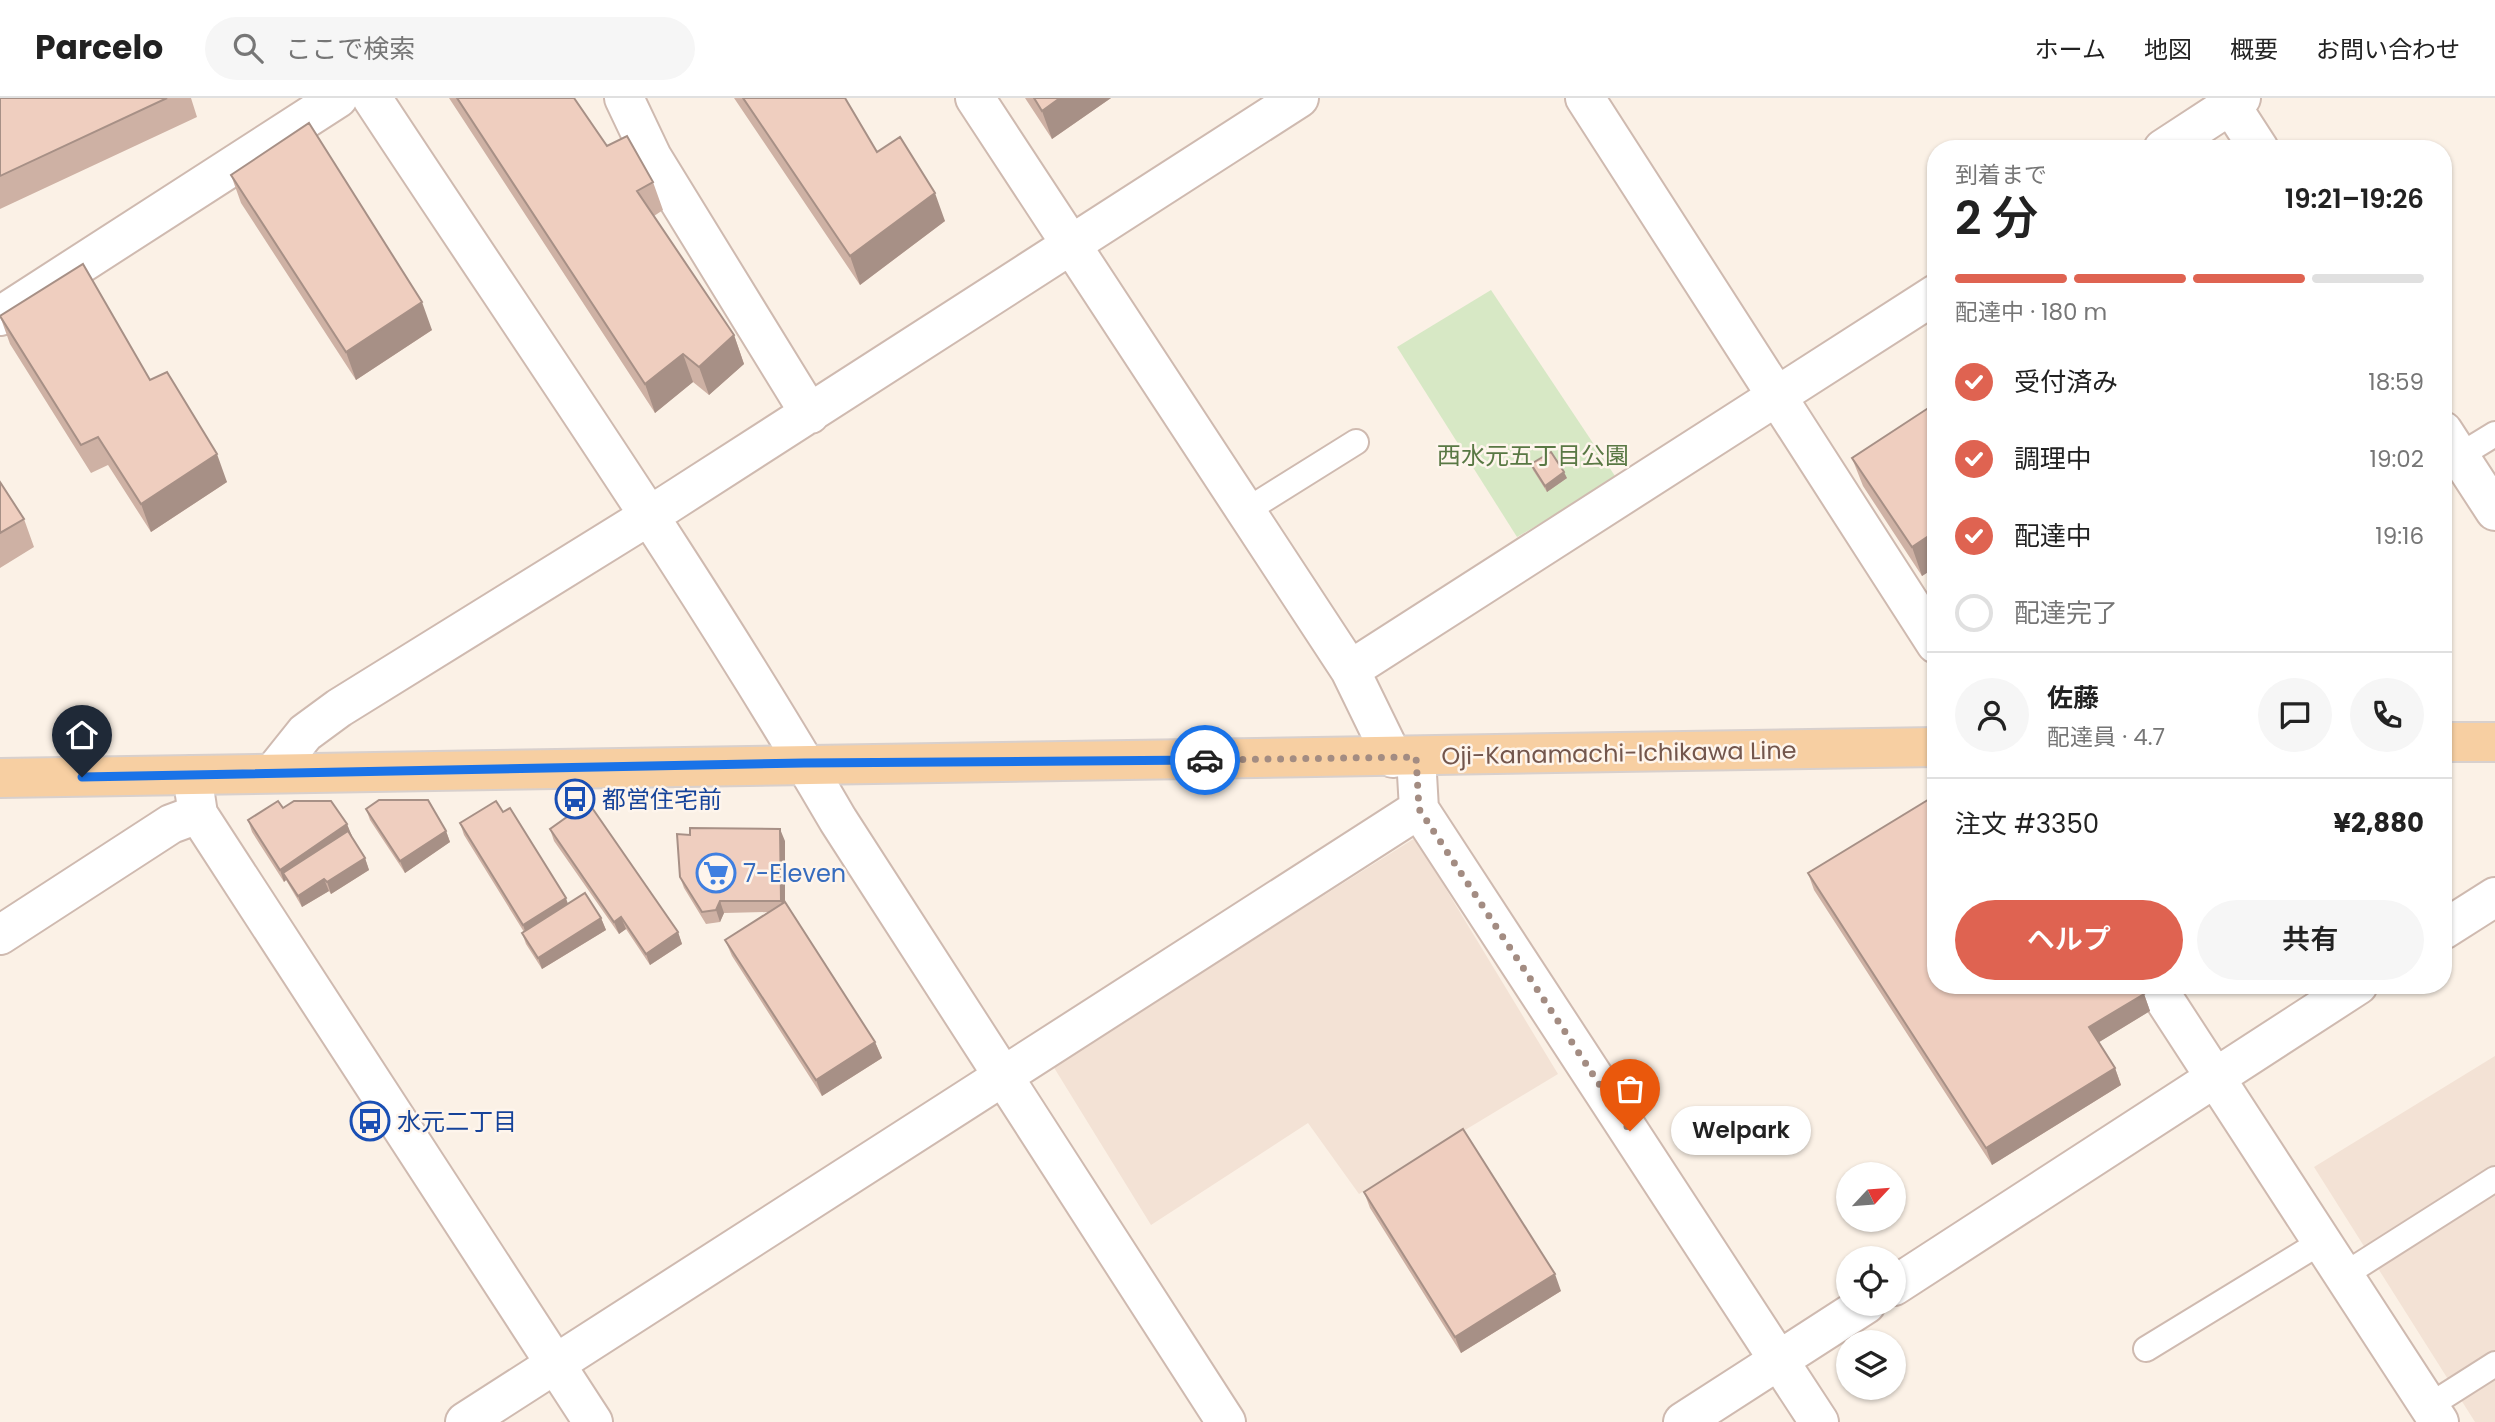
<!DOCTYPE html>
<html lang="ja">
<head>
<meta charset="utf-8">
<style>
	:root { --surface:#fff; --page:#f6f6f6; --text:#222; --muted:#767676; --line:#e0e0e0; --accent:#df6351 }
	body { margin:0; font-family:Poppins,"Noto Sans JP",sans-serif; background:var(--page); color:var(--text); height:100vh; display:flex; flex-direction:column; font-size:26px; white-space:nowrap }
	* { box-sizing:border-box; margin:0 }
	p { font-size:23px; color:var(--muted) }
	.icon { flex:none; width:38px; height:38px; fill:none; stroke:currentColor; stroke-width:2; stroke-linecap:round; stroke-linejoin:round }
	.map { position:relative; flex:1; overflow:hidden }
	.sheet { position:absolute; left:1927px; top:42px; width:525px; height:854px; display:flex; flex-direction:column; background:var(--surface); border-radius:28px; box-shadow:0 2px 5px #0004 }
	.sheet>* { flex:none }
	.needle { width:46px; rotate:64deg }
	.tools { position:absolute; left:1836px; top:1064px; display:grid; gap:14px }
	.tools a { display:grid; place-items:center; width:70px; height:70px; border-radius:50%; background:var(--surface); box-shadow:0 2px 5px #0004; font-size:35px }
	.pin { position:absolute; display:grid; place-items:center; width:60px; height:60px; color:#fff; margin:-72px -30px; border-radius:50% 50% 50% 0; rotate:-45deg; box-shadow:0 0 7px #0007 }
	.pin .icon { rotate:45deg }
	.courier { position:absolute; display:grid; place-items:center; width:70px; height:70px; margin:-35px; border:5px solid #1a73e8; border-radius:50%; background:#fff; color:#222; box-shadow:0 2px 9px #0007 }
	.bubble { position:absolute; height:49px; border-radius:24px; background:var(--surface); box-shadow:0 2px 5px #0004; font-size:23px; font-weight:600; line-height:49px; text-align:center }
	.overview em { font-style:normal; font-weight:600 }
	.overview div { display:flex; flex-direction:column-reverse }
	.overview { display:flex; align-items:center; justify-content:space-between; height:119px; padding:0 28px }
	h1 { font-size:46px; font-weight:600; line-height:52px }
	.bar { display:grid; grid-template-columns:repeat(4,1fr); gap:10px 7px; align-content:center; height:84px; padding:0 28px }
	.bar i { height:9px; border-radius:5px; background:var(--line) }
	.bar .active { background:var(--accent) }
	.bar p { grid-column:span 4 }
	.line { display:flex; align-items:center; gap:18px; padding:0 28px; border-top:2px solid var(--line) }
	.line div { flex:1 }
	.round { display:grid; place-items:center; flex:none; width:74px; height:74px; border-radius:37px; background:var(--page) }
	ol { padding:0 28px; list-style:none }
	li { display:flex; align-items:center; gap:21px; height:77px }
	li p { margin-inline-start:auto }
	li .icon { padding:7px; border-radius:50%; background:var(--accent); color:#fff; stroke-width:4 }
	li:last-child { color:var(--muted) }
	li i { width:38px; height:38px; border:4px solid var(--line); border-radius:50% }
	.button { display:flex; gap:14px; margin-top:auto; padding:14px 28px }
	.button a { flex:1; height:80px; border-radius:42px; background:var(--accent); color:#fff; font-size:28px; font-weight:600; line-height:80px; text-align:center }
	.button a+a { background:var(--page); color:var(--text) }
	header { display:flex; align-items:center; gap:42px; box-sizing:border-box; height:98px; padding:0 35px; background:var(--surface); border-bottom:2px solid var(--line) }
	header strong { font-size:33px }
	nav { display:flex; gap:38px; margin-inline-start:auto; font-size:24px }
	.search { width:490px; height:63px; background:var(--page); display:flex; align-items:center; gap:18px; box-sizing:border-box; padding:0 24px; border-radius:38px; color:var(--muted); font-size:26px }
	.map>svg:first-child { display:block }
	.residential { fill:#f3e2d5 }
	.green { fill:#d7e8c5 }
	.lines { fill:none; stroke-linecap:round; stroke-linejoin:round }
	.service-casing { stroke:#cfbab0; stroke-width:28 }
	.minor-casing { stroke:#cfbab0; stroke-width:42 }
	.tertiary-casing { stroke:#cfbab0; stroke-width:42 }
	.primary-casing { stroke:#d8d0cd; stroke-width:42 }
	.service { stroke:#fff; stroke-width:24 }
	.minor { stroke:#fff; stroke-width:38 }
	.tertiary { stroke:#fff; stroke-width:38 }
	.primary { stroke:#f7cfa2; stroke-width:38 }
	.wall { fill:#ceb1a4 }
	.shaded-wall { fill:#a79086 }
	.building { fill:#efcebf; stroke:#a79086; stroke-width:2 }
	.done { stroke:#a38c82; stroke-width:7; stroke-dasharray:0 12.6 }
	.route { stroke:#1a73e8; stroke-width:9 }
	.labels { text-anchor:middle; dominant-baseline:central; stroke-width:5; stroke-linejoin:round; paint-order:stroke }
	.park-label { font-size:24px; fill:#597844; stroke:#fef5ec }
	.street-label { font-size:24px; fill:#73564c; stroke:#fef5ec }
	.transit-label { font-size:24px; fill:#164399; stroke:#fef5ec; text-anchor:start }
	.shop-label { font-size:24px; fill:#366cbe; stroke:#fef5ec; text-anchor:start }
</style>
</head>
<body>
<header>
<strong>Parcelo</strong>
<div class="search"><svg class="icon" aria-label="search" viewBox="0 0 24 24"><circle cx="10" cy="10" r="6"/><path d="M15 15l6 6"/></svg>ここで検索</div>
<nav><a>ホーム</a><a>地図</a><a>概要</a><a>お問い合わせ</a></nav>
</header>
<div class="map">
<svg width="2495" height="1324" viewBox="0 0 2495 1324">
	<rect width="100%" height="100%" fill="#fbf1e6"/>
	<path class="residential" d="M1415,740L1558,976L1359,1096L1308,1025L1151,1127L1053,968Z
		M2495,958V1324H2475L2314,1069Z"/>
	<path class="green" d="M1491,192L1617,381L1517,439L1397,249Z"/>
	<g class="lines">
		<defs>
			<path id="service" d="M2459,358L2495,336
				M1244,414L1356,344
				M2344,1177L2495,1081
				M2146,1251L2321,1144
				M2429,1308L2495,1266"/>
			<path id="minor" d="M372,0C529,239 694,475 838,722L1226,1324
				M624,0L652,59L810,316
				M975,0L1350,572L1393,660
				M1585,0L1936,546
				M2226,0L2259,51
				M2163,51L2241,0
				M0,218L338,0
				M2443,333L2495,413
				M1350,572L1936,196
				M273,675L305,635L339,610L668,406L1299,0
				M1419,711L1819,1324
				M2443,832L2495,799
				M0,837L171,726L198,716
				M2155,887L2439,1324
				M1894,1188L2358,887
				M465,1324L1419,711L1416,659
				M1683,1324L1866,1206"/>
			<path id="tertiary" d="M192,677L198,716L593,1324"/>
			<path id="primary" d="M2443,644H2495
				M0,680L1936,649"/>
		</defs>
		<use href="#service" class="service-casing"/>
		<use href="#minor" class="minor-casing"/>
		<use href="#tertiary" class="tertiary-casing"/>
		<use href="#primary" class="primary-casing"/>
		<use href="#service" class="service"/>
		<use href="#minor" class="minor"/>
		<use href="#tertiary" class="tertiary"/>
		<use href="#primary" class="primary"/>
	</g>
	<path class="wall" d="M0,0H191L197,19L0,111Z
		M449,0H574L607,48L653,84L663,112L654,118L734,237L744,266L709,297L693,284L655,315Z
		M734,0H845L877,54L945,123L860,187Z
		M1025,0H1111L1052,41Z
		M231,77L432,232L356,282L241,105Z
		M0,218L150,282L227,384L151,434L108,367L91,375L10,246Z
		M1936,305V469L1922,478L1863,388L1852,360Z
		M1531,366L1567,380L1547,394L1533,372Z
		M0,384L24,421L34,449L0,470Z
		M283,710L347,726L351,738L365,760L369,772L331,796L329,793L302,809L286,782L284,784L252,734L248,722Z
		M366,711L446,733L450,744L405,775L370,722Z
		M503,714L568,806L601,820L606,832L542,871L526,846L522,835L524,834L464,737L460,725Z
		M550,731L678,834L682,846L650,867L626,831L619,836L554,743Z
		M785,743V804L875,944L882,960L822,998L732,858L725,842L768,814L724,815L720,824L706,826L684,790L680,779Z
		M1808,775L2144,896L2150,913L2099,944L2115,970L2121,987L1992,1067L1814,792Z
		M1364,1094L1561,1193L1461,1255L1370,1110Z"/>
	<path class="shaded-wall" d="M1060,0H1111L1052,41L1042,13Z
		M935,95L945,123L860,187L850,158Z
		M422,204L432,232L356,282L346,254Z
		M734,237L744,266L709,297L699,269Z
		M683,256L693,284L655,315L645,286Z
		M217,356L227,384L151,434L141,406Z
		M1564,374L1567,380L1547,394L1545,388Z
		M1936,433V469L1922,478L1912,449Z
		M347,726L352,738L287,781L283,775L286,782L284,784L280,772Z
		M780,731L785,743V814L781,803Z
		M446,733L450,744L405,775L400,763Z
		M365,760L369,772L331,796L327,784Z
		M324,781L329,793L302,809L298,798Z
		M566,800L570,812L527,839L523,827Z
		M720,803L724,815L720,824L716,812Z
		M621,819L626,831L619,836L614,824Z
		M601,820L606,832L542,871L538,860Z
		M678,834L682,846L650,867L646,856Z
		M2144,896L2150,913L2096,946L2089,929Z
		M875,944L882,960L822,998L816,982Z
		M2115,970L2121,987L1992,1067L1986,1050Z
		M1555,1176L1561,1193L1461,1255L1455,1239Z"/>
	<path class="building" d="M0,0H167L0,78Z
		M457,0H574L607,48L627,38L653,84L637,93L734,237L699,269L683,256L645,286Z
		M743,0H845L877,54L900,39L935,95L850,158Z
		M1034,0H1060L1042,13Z
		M309,25L422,204L346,254L231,77Z
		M83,166L150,282L167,274L217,356L141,406L98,339L81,347L0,218Z
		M1936,305V433L1912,449L1852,360Z
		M1551,354L1564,374L1545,388L1531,366Z
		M0,384L24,421L0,435Z
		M1936,697V887H2138L2144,896L2089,929L2115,970L1986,1050L1808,775Z
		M379,702H428L446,733L400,763L366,711Z
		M278,703L283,710L294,703H331L347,726L280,772L248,722Z
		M496,703L503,714L510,710L566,800L523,827L460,725Z
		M588,704L678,834L646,856L621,819L614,824L550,731Z
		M690,730L780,731L781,803H720L716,812L702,814L680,779L677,736L690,737Z
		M348,733L365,760L327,784L324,781L298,798L283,775Z
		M585,795L601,820L538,860L522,835Z
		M785,804L875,944L816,982L725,842Z
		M1463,1031L1555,1176L1455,1239L1364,1094Z"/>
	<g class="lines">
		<path class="done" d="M1205,662L1416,659L1419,711L1630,1033"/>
		<path class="route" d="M82,679L804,665L1205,662"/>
	</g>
	<defs>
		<symbol id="bus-ring" viewBox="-11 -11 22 22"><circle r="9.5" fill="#fef5ec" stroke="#1a4fb4" stroke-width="1.5"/><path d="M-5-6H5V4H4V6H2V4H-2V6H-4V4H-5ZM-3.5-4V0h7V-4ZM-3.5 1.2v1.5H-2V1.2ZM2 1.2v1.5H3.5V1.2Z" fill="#1a4fb4"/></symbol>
		<symbol id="supermarket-ring" viewBox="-11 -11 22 22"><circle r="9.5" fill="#fef5ec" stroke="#3f7fe0" stroke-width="1.5"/><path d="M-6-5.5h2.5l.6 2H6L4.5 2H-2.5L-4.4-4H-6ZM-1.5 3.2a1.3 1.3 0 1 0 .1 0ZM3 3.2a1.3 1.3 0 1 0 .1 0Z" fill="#3f7fe0"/></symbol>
	</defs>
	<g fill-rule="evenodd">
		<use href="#bus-ring" x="553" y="679" width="44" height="44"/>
		<use href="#supermarket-ring" x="694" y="753" width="44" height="44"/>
		<use href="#bus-ring" x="348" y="1001" width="44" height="44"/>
	</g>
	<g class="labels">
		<g class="park-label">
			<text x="1533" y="357">西水元五丁目公園</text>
		</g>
		<g class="street-label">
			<text transform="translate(1619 655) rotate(-1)">Oji-Kanamachi-Ichikawa Line</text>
		</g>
		<g class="transit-label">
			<text x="602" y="701">都営住宅前</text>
			<text x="397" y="1023">水元二丁目</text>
		</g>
		<g class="shop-label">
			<text x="743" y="775">7-Eleven</text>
		</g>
	</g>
</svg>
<div class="tools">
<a><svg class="needle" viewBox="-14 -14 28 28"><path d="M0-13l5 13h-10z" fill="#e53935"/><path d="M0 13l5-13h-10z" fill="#767676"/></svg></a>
<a><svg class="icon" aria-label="locate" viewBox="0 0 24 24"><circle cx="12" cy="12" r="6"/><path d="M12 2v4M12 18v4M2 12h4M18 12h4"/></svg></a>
<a><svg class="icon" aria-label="layers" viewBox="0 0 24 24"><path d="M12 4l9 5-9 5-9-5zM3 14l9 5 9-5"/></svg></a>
</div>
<div class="pin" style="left:1630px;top:1033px;background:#ea580c"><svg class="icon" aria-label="bag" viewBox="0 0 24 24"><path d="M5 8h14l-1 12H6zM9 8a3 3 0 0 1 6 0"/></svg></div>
<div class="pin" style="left:82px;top:679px;background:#1f2937"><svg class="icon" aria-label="home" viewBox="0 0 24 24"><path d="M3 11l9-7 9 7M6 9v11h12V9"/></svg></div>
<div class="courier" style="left:1205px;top:662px"><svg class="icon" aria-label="car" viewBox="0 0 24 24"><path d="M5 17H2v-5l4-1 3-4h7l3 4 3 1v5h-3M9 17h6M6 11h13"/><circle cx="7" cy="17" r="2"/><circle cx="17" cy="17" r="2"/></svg></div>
<div class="bubble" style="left:1671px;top:1008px;width:140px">Welpark</div>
<section class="sheet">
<div class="overview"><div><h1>2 分</h1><p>到着まで</p></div><em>19:21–19:26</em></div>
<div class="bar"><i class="active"></i><i class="active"></i><i class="active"></i><i></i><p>配達中 · 180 m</p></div>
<ol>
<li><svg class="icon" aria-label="check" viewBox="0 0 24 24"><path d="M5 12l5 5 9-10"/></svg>受付済み<p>18:59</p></li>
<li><svg class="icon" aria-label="check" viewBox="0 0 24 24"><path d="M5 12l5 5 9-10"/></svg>調理中<p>19:02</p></li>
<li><svg class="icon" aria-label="check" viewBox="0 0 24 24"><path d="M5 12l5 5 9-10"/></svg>配達中<p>19:16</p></li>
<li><i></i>配達完了</li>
</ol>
<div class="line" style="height:126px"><a class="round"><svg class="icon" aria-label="person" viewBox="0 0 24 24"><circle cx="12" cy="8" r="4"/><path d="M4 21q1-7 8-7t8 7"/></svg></a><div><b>佐藤</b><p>配達員 · 4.7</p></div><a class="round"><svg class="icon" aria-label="chat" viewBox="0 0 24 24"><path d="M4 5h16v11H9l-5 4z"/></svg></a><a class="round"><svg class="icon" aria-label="phone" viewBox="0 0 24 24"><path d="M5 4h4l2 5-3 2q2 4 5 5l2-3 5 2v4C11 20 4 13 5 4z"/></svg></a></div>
<div class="line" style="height:91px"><div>注文 #3350</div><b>¥2,880</b></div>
<div class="button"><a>ヘルプ</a><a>共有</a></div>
</section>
</div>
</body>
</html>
